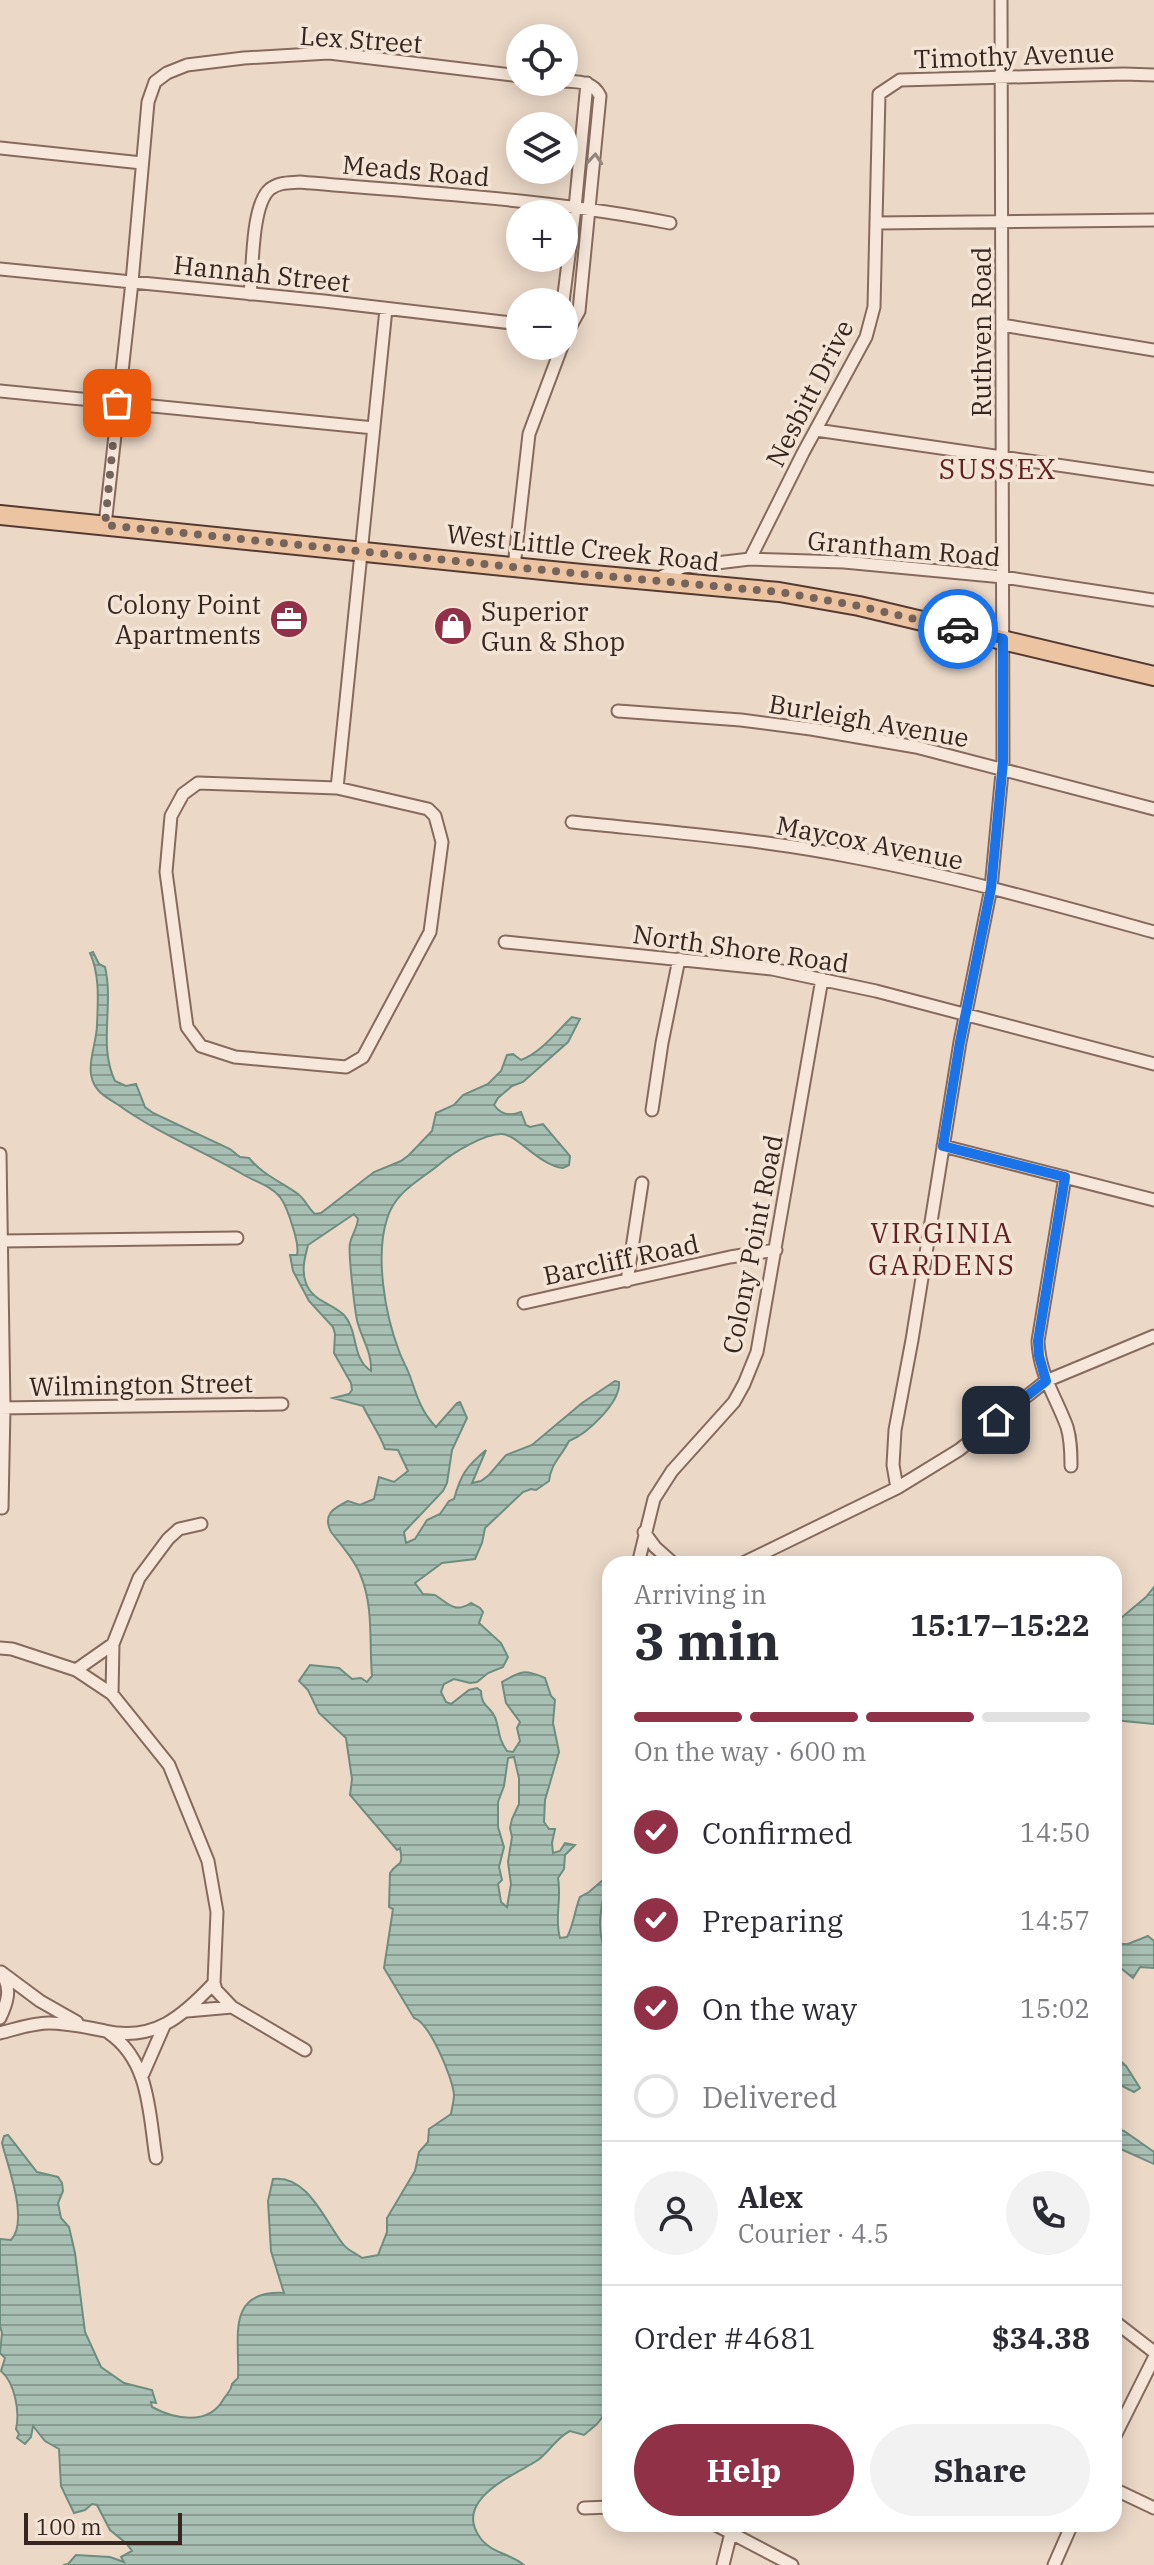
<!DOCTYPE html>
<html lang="en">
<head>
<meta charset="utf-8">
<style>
	:root { --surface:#fff; --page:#f2f2f3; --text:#2b2b33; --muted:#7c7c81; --line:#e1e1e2; --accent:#913148 }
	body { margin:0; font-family:"IBM Plex Serif",serif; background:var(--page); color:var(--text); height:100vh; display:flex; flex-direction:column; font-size:30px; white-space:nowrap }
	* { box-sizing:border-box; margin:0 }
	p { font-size:26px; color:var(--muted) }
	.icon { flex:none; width:44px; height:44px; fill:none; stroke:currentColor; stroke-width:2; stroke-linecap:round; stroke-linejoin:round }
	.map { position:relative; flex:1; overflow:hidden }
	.drawer { position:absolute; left:602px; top:1556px; width:520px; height:976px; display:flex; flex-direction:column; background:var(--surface); border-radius:24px; box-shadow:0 4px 20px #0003 }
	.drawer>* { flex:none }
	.buttons { position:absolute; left:506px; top:24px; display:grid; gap:16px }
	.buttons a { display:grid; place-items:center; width:72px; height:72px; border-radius:50%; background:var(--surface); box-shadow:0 4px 20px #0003; font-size:40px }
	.scale { position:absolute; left:24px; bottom:20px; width:158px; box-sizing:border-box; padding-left:8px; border:4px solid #372620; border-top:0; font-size:22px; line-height:28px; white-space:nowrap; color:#372620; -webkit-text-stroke:6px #f3e4d6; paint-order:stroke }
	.pin { position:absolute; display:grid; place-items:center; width:68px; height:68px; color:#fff; margin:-34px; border-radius:16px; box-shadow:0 4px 12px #0006 }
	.courier { position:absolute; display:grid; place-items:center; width:80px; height:80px; margin:-40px; border:6px solid #1a73e8; border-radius:50%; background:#fff; color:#222; box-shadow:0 2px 10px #0007 }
	.summary em { font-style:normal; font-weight:700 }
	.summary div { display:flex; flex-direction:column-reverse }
	.summary { display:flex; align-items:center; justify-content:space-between; height:136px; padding:0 32px }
	h1 { font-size:52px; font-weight:700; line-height:60px }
	.bar { display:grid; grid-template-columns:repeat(4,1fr); gap:12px 8px; align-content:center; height:96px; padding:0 32px }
	.bar i { height:10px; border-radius:6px; background:var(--line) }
	.bar .selected { background:var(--accent) }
	.bar p { grid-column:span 4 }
	.line { display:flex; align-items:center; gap:20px; padding:0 32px; border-top:2px solid var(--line) }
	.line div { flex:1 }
	.round { display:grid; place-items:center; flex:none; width:84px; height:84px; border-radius:42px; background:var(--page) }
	ol { padding:0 32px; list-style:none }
	li { display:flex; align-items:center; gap:24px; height:88px }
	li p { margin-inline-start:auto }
	li .icon { padding:8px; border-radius:50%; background:var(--accent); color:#fff; stroke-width:4 }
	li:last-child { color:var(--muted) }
	li i { width:44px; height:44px; border:4px solid var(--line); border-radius:50% }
	.button { display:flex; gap:16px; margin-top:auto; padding:16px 32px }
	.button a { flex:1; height:92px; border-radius:48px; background:var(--accent); color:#fff; font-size:32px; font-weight:700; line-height:92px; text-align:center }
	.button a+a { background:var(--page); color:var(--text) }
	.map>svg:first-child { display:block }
	.water { fill:url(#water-rules); stroke:#6f8d7f; stroke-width:2; fill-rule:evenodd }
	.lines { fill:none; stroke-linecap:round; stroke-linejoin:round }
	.minor-casing { stroke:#866a5d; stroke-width:15 }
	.primary-casing { stroke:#543a31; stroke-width:22 }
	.minor { stroke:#f7e7da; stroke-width:11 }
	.primary { stroke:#ecc4a2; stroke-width:18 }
	.oneway { stroke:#97867d }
	.done { stroke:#76645a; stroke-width:8; stroke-dasharray:0 14.4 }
	.route { stroke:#1a73e8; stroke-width:10 }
	.labels { text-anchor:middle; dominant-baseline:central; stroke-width:7; stroke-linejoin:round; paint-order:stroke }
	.street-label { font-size:26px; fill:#372620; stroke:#f3e4d6 }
	.poi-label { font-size:26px; fill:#372620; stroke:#f3e4d6; text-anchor:end }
	.neighbourhood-label { font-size:28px; letter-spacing:2px; fill:#612224; stroke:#f3e4d6 }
</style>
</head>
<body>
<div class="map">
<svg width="1154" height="2565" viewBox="0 0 1154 2565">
	<defs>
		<pattern id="water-rules" width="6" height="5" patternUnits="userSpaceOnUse" patternTransform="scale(2)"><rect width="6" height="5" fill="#a8c0b3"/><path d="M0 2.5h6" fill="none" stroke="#8a9c91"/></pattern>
	</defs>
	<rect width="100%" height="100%" fill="#ebd8c7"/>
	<path class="water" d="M93,952L99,964L105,967C114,1005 98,1046 115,1081L126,1086L136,1084L145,1107L153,1113L230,1149L240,1157L249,1158C262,1174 281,1182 298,1194C305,1199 308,1208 315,1214L321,1213L374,1172L401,1161L409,1155L432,1131L436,1113L454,1105L463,1095L488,1084L501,1071L507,1055L513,1054L521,1060C541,1053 557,1031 572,1017L580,1019L568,1042L523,1082L512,1086L498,1098L494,1105C501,1115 511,1116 521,1112L526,1125L530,1127L543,1124L570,1156L569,1165L563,1168C538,1165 516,1133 501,1134C484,1134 454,1152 441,1163C421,1180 395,1191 387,1219C375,1256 385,1315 399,1351C402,1360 408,1369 411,1379C417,1397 422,1413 436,1427L457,1403L460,1402L467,1418L452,1450L447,1483L443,1491L404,1532L406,1543L415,1539L427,1520L440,1514L449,1501L454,1499C461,1474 466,1467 486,1450L472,1483L481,1481L489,1475L506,1455L532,1445L582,1403L615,1381L619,1382C621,1402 587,1434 569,1441C561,1457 551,1463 549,1481L536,1490L531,1489L523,1492L485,1528L482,1543L475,1559L442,1563L415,1583L423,1594L435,1595C448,1603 454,1614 471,1603L480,1608L483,1612L479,1623L501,1643L508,1657L503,1667L488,1673L477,1682L470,1683L454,1679L444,1684L441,1692L446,1702L451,1704L469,1690L477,1688L481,1691C481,1708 492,1706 496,1720C500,1733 498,1738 507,1751L513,1752L520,1741L517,1728L520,1722L506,1703L502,1682C521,1671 524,1669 545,1678L551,1696L555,1700L553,1723L559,1752L545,1800L544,1822L549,1829H555L552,1843L553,1853L560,1851L565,1843L575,1845L565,1855L564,1869L558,1878C562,1899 554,1918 560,1938L567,1937C573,1927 575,1909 580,1897L589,1892L610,1874V1883L606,1884C600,1912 595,1935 610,1961V2407L597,2424L584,2435L570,2431C557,2437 550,2451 538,2460C513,2476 451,2500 481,2539C492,2553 511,2554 524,2565H63L68,2564L76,2555L110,2557L124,2562L121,2557L132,2551L126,2543L110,2530L97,2505L92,2504L85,2510L74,2513L61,2486L59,2449L45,2441L33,2426L31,2437L25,2444L17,2438L19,2434L16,2429C20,2412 15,2383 1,2371L5,2358L0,2353L2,2333L0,2326V2239L11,2240C29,2221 8,2167 2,2143L4,2136L8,2135L37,2172L58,2177L62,2183L63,2191L58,2203L61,2218L69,2227L75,2253L85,2332L101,2367L124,2383L152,2390L156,2403L151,2402L152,2407C174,2419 208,2426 223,2400C227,2393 231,2392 232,2384L238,2378C240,2338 225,2290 284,2293L271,2251L268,2201L273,2179C307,2174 325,2221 343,2244C348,2251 356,2253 362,2258L378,2255L387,2232V2218L415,2171L419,2152L428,2142L429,2129L451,2114C452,2107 454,2101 454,2095C453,2078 429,2022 414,2018L384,1968L393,1909L389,1907L390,1873C398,1860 404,1869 400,1848L397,1850L350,1795L352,1779L346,1738L319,1713L308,1690L299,1681L310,1665L339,1668L352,1679L361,1678L367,1682L372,1676C369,1642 374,1606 360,1574C354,1559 341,1545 331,1532C322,1514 334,1508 348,1501L360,1505L374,1499L379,1477L394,1482L408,1471L398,1450L385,1449C380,1434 370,1421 363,1406L333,1398L349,1394L352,1390L351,1383L334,1353L335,1334L333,1327L309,1301L293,1271L290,1255H297C299,1246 296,1239 294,1231C291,1221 287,1206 280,1197C271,1186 256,1182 244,1175C203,1151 157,1133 117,1104C111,1100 103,1096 98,1090C82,1072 97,1045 97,1025C98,1001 100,975 90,953ZM354,1214L358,1219C357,1229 352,1234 350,1243C348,1251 355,1315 358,1324C363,1341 372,1353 371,1371C351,1358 359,1332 344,1315C332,1303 312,1301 306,1283C301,1270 305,1257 308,1245ZM514,1757L519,1778V1804L512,1819L510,1828L512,1837L508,1862L511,1884L507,1907L501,1902L498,1884L502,1880L499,1867L504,1847L498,1827V1802L504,1786L508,1758Z
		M1154,1587V1724L1114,1720V1624L1146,1597Z
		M1148,1936L1154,1941V1968L1140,1967L1133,1978L1122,1969H1114V1944H1128Z
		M1114,2055L1126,2066L1140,2088L1134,2092L1114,2082Z
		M1114,2128L1124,2131L1154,2152V2164L1114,2146Z"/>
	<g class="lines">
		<defs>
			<path id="minor" d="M564,81C579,82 593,81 600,96L579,311L569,329L564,313
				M0,148L142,163
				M876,223L1154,220
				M0,269L324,301L520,324
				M250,294C253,269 251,205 270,189C279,182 289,183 300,182C423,193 548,199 670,223
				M563,302L575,208L587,83
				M1002,325L1154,350
				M0,391L374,428
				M816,430L1154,479
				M105,525L132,282L148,102L155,82L167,73L187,65L244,58L329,53L520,76
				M750,559L803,453L866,337L874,307L879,94L900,80L1124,74L1154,75
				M514,567L529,434L562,346
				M656,579L683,567L750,559L844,562L1003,577L1154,600
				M618,711L741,720L811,729L916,747L1154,809
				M198,783L337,788L428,809L435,816L442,842L430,932L363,1057L346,1067L235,1057L201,1046L187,1027L166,872L171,816L183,794Z
				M337,788L386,309
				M572,822C667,832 764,839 857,858C957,877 1056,905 1154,932
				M505,942L772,969L876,991L1154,1064
				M652,1110L662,1043L679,959
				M943,1146L1154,1200
				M0,1154L4,1408L2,1508
				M1065,1177L1038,1341C1039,1374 1056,1397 1067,1427C1071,1440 1071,1453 1071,1466
				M1,1241L237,1238
				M627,1281L642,1183
				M524,1303L730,1257L776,1250
				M0,1408L282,1404
				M897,1488L959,1450L1046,1381L1154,1336
				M644,1532L655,1547L674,1564
				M638,1564L654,1499L672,1471L734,1402L744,1384L757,1352L822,979
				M741,1564L897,1488L893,1465L895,1430L912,1340L960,1042L991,888L1003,762L1001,0
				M0,1648L12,1649L76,1670L112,1694L169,1765L208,1861L217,1912L214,1983C183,2016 154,2042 105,2031C86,2027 68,2023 49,2023C32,2023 16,2029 0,2033
				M76,1670L113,1644L139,1578L168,1539L179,1529L201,1524
				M112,1694L113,1644
				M1,1972L40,2001L77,2022
				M214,1983L216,1990L232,2007
				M187,2011L232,2007L305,2050
				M0,2018C7,2003 12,1989 2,1974
				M109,2033C150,2061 149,2114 156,2158
				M143,2074L164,2026
				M1114,2321L1154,2352
				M1114,2438L1154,2358
				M1114,2489L1154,2508
				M584,2508L610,2507
				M714,2524L792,2565
				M723,2565L731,2533
				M1054,2565L1072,2524"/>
			<path id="primary" d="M0,515L582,574L779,592L859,606L1154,676"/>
		</defs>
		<use href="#minor" class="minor-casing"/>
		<use href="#primary" class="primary-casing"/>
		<use href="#minor" class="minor"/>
		<use href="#primary" class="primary"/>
	</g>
	<defs><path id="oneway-chevron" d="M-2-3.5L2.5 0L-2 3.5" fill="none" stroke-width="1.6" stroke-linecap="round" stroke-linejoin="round" transform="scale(2)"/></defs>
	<use class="oneway" href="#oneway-chevron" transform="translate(595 159) rotate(-85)"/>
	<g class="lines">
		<path class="done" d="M117,403L105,525L582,574L779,592L859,606L958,629"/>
		<path class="route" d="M958,629L1003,639V762L991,888L960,1042L943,1146L1065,1177L1038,1341L1039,1356L1046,1381L996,1420"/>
	</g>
	<defs>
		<symbol id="office-disc" viewBox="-11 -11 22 22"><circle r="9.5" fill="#913148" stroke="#f3e4d6"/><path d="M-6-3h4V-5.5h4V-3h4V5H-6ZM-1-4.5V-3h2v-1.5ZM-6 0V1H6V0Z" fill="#fff"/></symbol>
		<symbol id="shop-disc" viewBox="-11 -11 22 22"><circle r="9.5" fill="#913148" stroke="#f3e4d6"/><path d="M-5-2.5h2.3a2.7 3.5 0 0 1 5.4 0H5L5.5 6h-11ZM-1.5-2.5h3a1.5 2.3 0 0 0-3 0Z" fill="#fff"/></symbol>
	</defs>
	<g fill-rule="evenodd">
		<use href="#office-disc" x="267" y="597" width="44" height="44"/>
		<use href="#shop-disc" x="431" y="604" width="44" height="44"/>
	</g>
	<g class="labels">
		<g class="street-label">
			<text transform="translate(361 39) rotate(4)">Lex Street</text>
			<text transform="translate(1014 55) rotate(-2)">Timothy Avenue</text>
			<text transform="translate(416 170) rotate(5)">Meads Road</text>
			<text transform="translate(262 273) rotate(6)">Hannah Street</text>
			<text transform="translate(981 332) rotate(-90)">Ruthven Road</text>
			<text transform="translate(809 393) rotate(-63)">Nesbitt Drive</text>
			<text transform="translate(583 547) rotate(6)">West Little Creek Road</text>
			<text transform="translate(904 548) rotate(5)">Grantham Road</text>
			<text transform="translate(869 720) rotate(10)">Burleigh Avenue</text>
			<text transform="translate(870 842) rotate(11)">Maycox Avenue</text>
			<text transform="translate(741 948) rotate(8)">North Shore Road</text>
			<text transform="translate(752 1244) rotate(-79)">Colony Point Road</text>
			<text transform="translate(621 1259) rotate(-12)">Barcliff Road</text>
			<text transform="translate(141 1384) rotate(-1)">Wilmington Street</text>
		</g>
		<g class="poi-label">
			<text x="261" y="604">Colony Point<tspan x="261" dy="30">Apartments</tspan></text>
			<text x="481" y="611" text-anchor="start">Superior<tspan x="481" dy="30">Gun &amp; Shop</tspan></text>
		</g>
		<g class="neighbourhood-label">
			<text x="998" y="468">SUSSEX</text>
			<text x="942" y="1232">VIRGINIA<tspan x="942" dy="32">GARDENS</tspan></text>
		</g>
	</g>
</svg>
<div class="buttons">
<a><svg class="icon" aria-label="locate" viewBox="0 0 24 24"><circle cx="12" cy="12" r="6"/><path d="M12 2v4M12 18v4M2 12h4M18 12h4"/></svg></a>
<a><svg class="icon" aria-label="layers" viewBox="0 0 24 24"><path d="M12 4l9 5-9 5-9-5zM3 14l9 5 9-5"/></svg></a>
<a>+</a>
<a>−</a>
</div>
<div class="scale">100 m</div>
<div class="pin" style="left:117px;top:403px;background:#ea580c"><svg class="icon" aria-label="bag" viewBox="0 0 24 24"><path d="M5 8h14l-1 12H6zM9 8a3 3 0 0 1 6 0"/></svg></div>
<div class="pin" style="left:996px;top:1420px;background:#1f2937"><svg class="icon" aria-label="home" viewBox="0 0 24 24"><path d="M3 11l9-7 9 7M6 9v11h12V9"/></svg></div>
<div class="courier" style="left:958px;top:629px"><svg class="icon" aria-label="car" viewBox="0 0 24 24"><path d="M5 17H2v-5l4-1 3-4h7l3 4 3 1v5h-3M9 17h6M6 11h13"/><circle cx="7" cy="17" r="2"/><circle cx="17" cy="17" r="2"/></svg></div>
<section class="drawer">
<div class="summary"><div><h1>3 min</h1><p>Arriving in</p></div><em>15:17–15:22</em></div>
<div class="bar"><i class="selected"></i><i class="selected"></i><i class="selected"></i><i></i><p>On the way · 600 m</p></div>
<ol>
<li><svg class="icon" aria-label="check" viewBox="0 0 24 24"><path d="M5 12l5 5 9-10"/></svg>Confirmed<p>14:50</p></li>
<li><svg class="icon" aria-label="check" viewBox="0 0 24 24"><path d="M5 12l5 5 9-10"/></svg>Preparing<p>14:57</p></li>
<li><svg class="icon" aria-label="check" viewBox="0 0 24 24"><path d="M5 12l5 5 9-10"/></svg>On the way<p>15:02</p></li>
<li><i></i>Delivered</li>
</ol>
<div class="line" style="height:144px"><a class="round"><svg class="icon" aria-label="person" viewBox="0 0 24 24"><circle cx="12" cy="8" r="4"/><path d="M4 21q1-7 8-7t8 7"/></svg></a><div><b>Alex</b><p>Courier · 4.5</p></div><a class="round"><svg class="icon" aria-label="phone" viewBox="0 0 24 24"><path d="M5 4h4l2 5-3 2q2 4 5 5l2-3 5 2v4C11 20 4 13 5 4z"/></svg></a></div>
<div class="line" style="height:104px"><div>Order #4681</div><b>$34.38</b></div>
<div class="button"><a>Help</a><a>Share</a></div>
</section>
</div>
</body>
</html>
